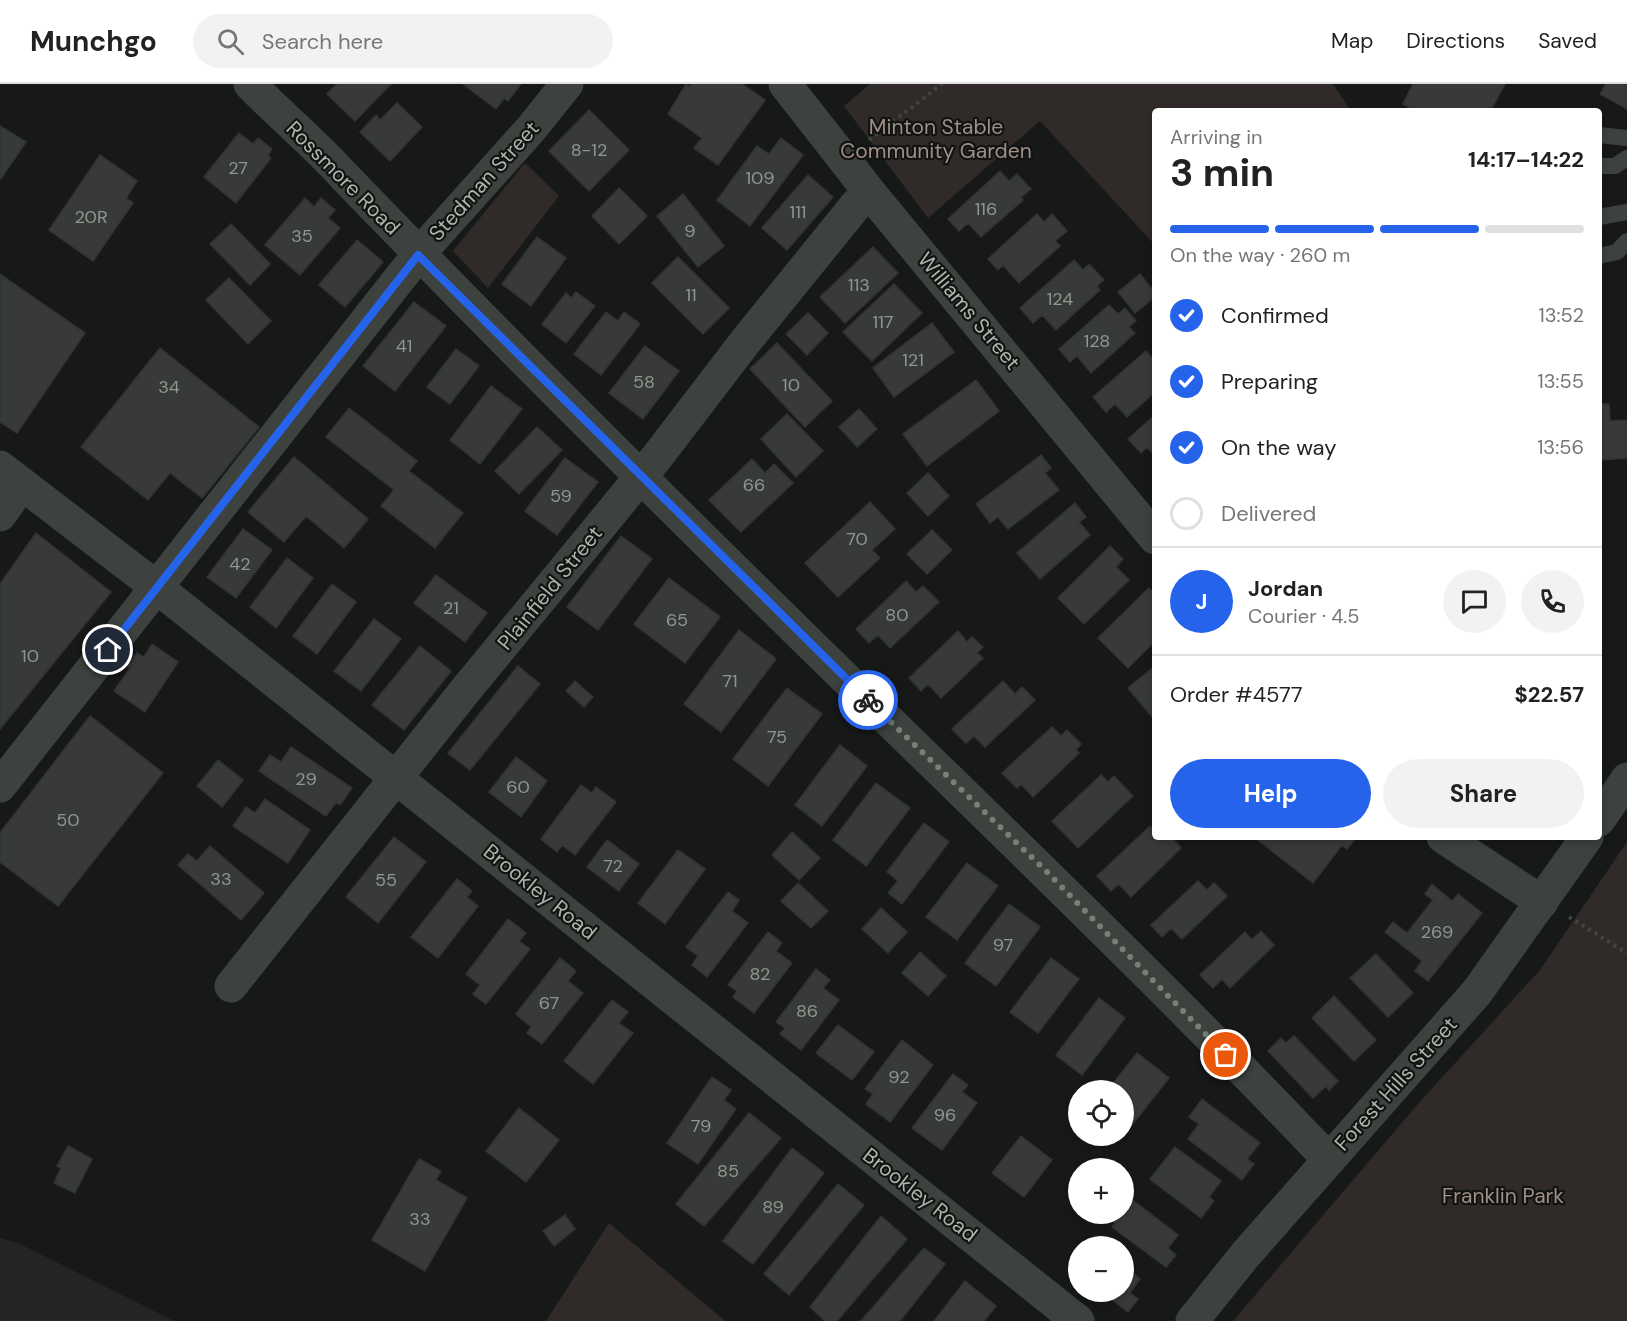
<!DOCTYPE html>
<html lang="en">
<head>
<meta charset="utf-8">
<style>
	:root { --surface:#fff; --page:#f2f2f2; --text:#222; --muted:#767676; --line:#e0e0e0; --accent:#2563eb }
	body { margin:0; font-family:"DM Sans",sans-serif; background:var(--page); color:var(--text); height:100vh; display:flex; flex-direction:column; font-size:22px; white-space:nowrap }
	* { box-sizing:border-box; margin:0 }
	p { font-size:20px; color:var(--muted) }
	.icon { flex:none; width:33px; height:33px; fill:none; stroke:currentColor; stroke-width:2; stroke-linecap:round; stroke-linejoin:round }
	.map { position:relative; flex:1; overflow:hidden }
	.details { position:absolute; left:1152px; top:24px; width:450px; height:732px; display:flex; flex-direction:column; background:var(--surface); border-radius:6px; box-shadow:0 3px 9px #0003 }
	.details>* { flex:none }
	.controls { position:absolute; left:1068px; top:996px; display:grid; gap:12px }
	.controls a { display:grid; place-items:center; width:66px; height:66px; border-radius:50%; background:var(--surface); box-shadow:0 3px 9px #0003; font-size:30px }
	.pin { position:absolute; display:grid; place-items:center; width:51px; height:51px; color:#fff; margin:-26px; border:3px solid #fff; border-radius:50%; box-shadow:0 2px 6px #0007 }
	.courier { position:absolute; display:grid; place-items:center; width:60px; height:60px; margin:-30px; border:4px solid #2563eb; border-radius:50%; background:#fff; color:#222; box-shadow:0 2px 8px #0007 }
	.headline em { font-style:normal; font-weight:700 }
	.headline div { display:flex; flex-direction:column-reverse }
	.headline { display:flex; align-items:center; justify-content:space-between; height:102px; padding:0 18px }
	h1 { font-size:39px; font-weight:700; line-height:45px }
	.bar { display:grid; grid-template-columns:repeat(4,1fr); gap:9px 6px; align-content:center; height:72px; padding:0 18px }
	.bar i { height:8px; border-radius:4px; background:var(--line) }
	.bar .current { background:var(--accent) }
	.bar p { grid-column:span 4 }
	.line { display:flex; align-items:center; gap:15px; padding:0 18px; border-top:2px solid var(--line) }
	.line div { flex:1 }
	.round { display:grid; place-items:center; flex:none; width:63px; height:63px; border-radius:32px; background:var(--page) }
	ol { padding:0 18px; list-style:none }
	li { display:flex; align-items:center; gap:18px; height:66px }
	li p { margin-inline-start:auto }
	li .icon { padding:6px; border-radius:50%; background:var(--accent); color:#fff; stroke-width:4 }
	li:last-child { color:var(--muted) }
	li i { width:33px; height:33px; border:3px solid var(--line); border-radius:50% }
	.button { display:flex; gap:12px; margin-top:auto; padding:12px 18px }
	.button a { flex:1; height:69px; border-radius:36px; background:var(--accent); color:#fff; font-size:24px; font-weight:700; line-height:69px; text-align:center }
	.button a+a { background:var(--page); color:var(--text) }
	header { display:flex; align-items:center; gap:36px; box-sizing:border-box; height:84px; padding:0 30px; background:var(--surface); border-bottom:2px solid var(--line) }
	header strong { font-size:28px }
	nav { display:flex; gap:33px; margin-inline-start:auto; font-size:21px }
	.search { width:420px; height:54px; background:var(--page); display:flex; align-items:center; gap:15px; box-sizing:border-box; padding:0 21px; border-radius:33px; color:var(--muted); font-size:22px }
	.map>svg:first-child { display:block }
	.built { fill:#232524 }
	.green { fill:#302b28 }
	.building { fill:#373a38; stroke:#313432; stroke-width:1.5 }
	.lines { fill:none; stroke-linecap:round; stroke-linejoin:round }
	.path { stroke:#414641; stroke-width:4; stroke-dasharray:3 4.5; stroke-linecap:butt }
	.service { stroke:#3d423e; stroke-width:16 }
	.minor { stroke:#3d423e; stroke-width:33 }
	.tertiary { stroke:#3d423e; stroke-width:33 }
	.done { stroke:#778078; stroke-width:6; stroke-dasharray:0 10.8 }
	.route { stroke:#2563eb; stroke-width:8 }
	.labels { text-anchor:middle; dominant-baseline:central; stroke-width:4.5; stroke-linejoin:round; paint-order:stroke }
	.number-label { font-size:18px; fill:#8e988e }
	.park-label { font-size:21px; fill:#a08f84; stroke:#121413 }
	.street-label { font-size:21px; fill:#abb7ab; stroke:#121413 }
</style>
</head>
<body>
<header>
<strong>Munchgo</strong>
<div class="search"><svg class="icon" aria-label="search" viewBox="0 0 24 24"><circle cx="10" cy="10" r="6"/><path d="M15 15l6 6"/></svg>Search here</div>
<nav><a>Map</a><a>Directions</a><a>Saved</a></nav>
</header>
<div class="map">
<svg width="1627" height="1237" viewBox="0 0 1627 1237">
	<rect width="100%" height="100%" fill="#171918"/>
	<path class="built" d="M0,1154L18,1159L174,1237H0Z"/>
	<path class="green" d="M870,0H1333L1351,27H1155V161L1040,37L928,134L844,22Z
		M525,79L559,112L488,204L453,167Z
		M1627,758V1237H1233L1417,1021L1540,886Z
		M609,1139L725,1237H546Z"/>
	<path class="building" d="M337,0H391L355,37L327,10Z
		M463,0H521L508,17L504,14L496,25Z
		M686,0L689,3L691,0H742L765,16L718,81L694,64L702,54L668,30Z
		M1413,0H1505L1490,27H1415L1403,20Z
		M1606,0H1627V25L1600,10Z
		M397,19L422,43L390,77L360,48L376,31L380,36Z
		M589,26L629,66L589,107L549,67Z
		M0,42L26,58L0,96Z
		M239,49L253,60L258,54L272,65L268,71L271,74L236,119L204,93Z
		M781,54L803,71L750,142L717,116L757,62L769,70Z
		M100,71L137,97L126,114L133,119L93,177L49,146Z
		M1000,87L1009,97L1017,90L1031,105L1021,113L1023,116L981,153L968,139L959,147L948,135Z
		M808,91L833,113L787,166L762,144Z
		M619,104L647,132L619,160L592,132Z
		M683,110L724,162L698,183L657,132Z
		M305,114L314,123L321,114L335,126L328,134L340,144L300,191L265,161Z
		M1037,130L1044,138L1052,130L1067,147L1055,157L1060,162L1019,199L1003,181L998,186L988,175Z
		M231,140L270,180L250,201L210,160Z
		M537,153L566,174L531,222L502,200Z
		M357,156L383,178L345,223L319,201Z
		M873,163L898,189L845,239L820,213Z
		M678,173L729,224L703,250L652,199Z
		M1074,176L1083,186L1089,180L1104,196L1097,202L1100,206L1056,246L1042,231L1033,239L1020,224Z
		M0,190L85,249L17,349L0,338Z
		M1140,190L1155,209V213L1135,229L1118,208Z
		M229,194L271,237L248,260L206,216Z
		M894,200L922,229L872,277L843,248Z
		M576,208L595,222L566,259L542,240L566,209L571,214Z
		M414,218L446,242L395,307L363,282Z
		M1109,221L1118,230L1125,224L1136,237L1129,243L1135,249L1091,289L1077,272L1070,278L1059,265Z
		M606,228L618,237L624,228L640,240L601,291L574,270Z
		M808,229L828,249L807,271L786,250Z
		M932,239L954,268L894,313L873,284Z
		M777,259L832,317L805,343L750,285Z
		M645,262L679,287L643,335L609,309Z
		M160,264L259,343L202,414L170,389L148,416L81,363Z
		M456,265L479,282L450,320L427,303Z
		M1146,267L1153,275L1155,273V308L1127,333L1115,320L1106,328L1093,313Z
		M976,296L999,327L927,382L903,350Z
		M491,302L522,325L480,380L450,356Z
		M1599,320H1609L1610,337L1627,336V374L1599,376Z
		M349,324L417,377L409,387L463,429L435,464L381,422L394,406L326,353Z
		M859,325L877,345L857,363L839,343Z
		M787,330L823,367L796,393L761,355Z
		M1155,331V372L1147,363L1141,369L1128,355Z
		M537,343L562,366L519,410L495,387Z
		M1041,371L1051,384L1045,389L1059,406L1008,445L998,433L990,439L976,420Z
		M294,373L368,435L344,464L306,432L284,458L248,428Z
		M565,374L598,398L557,451L525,427Z
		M752,375L765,389L774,380L793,399L741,448L709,416Z
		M928,389L949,412L928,432L907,409Z
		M870,418L895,445L872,466L880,474L838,513L805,479Z
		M1075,419L1086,433L1079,438L1090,451L1040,495L1017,469Z
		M243,445L272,466L236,514L207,493Z
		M932,446L952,466L927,490L907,470Z
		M36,449L111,508L0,645V500Z
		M621,452L652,475L598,546L567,523Z
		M1110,462L1123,475L1116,483L1129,496L1084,540L1058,514Z
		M287,474L313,494L276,544L250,523Z
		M436,491L487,529L465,558L414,519Z
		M669,494L720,533L685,579L634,540Z
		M906,497L916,508L923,502L939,518L890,564L878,551L869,559L856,545Z
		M332,500L356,518L317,570L293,552Z
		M1149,504L1155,510V557L1128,584L1098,554Z
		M374,535L401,555L361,607L334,587Z
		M739,546L776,575L721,648L684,620Z
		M958,547L967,558L972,553L983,563L977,569L983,574L941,614L928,600L921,607L909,594Z
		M152,560L178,578L145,628L114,607L130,584L127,582L137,569L144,573Z
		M420,562L451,587L404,646L372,621Z
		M518,582L540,600L470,686L448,669Z
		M1155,582V632L1153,634L1128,604Z
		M575,597L593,613L584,623L566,607Z
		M1003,597L1015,610L1022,603L1035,616L985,663L974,652L966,659L952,645Z
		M787,604L822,630L768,702L733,675Z
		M90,632L163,689L58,822L0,778V749Z
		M1052,643L1061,652L1067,646L1081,660L1076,666L1079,669L1033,713L1021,700L1017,704L1002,689Z
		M840,661L867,682L822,742L795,721Z
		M291,663L352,704L340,721L336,718L326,732L259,687L270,671L281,678Z
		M516,673L547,697L521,733L489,708Z
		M218,676L243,696L222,723L197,702Z
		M1101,691L1108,698L1114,692L1133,712L1078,764L1052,737Z
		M876,699L910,724L866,782L833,756Z
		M581,701L592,709L596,703L616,718L575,771L562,761L557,768L541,755Z
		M265,715L310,746L288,779L233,742L246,723L255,729Z
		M924,739L949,758L902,820L888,809L898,797L887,788Z
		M1150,742L1155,748V753L1163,756L1171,753L1181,764L1131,813L1119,800L1111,807L1097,792Z
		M792,748L820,774L799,796L772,771Z
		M394,753L426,778L378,839L346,813Z
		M1254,753H1357L1347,765L1342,761L1313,799Z
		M607,756L639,780L619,807L587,783Z
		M210,762L264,809L241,836L178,781L188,770L197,777Z
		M678,766L705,785L665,840L638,819Z
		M967,779L998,802L957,856L926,833Z
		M457,795L472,807L467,813L478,822L438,874L411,853Z
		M1198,797L1207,806L1214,799L1227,812L1182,855L1171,844L1162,853L1151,841Z
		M798,799L828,827L811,844L781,817Z
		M1432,800L1452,817L1458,810L1482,829L1428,897L1415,887L1422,877L1385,848L1393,838L1407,849L1433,816L1425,810Z
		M728,808L739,816L732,827L748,839L707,893L692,881L698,872L686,863Z
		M1009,820L1040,843L996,902L965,879Z
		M881,824L907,848L888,869L862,845Z
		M508,835L526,849L519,857L530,865L486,920L473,910L480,901L466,890Z
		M1261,847L1274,861L1230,904L1222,895L1213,904L1200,891L1245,848L1252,856Z
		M768,848L782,859L776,867L792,879L754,929L733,913L737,907L728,901Z
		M920,868L946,892L928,912L902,889Z
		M1376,870L1413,909L1388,933L1350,894Z
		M560,874L576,887L568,897L583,909L542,960L527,949L531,943L516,930Z
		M1051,874L1079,895L1038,949L1010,928Z
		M816,885L830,896L823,904L839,916L801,966L780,950L785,944L776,938Z
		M1334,912L1376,956L1354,977L1312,934Z
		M1099,914L1125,934L1082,991L1056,971Z
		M612,916L628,928L619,939L633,949L593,1000L564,977Z
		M838,941L874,968L852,996L816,969Z
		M1294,952L1338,997L1329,1006L1326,1002L1313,1014L1268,967L1281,954L1286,959Z
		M902,956L933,981L890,1038L866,1020L873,1010L865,1005Z
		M1137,969L1169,994L1132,1041L1124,1034V1006H1108Z
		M953,990L968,1001L962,1008L977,1019L942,1066L912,1044Z
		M712,993L731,1006L724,1016L736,1025L698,1080L667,1059Z
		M1202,1015L1260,1059L1247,1075L1254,1080L1242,1096L1188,1055L1199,1040L1189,1033Z
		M519,1024L559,1056L526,1098L486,1067Z
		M749,1029L781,1054L704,1142L676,1120Z
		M1021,1052L1052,1076L1024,1113L992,1089Z
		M68,1062L92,1075L75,1109L54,1099L61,1084L57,1082Z
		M1175,1063L1221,1097L1209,1113L1214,1117L1201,1134L1150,1095Z
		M792,1064L824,1089L753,1180L723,1157Z
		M419,1075L441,1087L436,1096L467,1114L425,1187L372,1156Z
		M838,1100L864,1121L789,1211L764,1190Z
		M1126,1111L1178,1151L1168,1164L1176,1171L1166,1183L1112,1143L1120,1130H1124Z
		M565,1131L575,1145L554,1162L543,1147Z
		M881,1132L907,1155L837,1237H825L810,1223Z
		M924,1164L945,1180L900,1237H861Z
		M1124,1182L1140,1195L1130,1209L1138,1215L1128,1228L1102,1208H1124Z
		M965,1197L996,1222L984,1237H934Z"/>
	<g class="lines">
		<path class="path" d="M869,56L942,0
			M1569,833L1627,869"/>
		<path class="service" d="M1599,51L1627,54
			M1599,82H1615L1627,74
			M1599,133L1627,128
			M1599,172L1617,168L1627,157"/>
		<path class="minor" d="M250,0C280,31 314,59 343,91C508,262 676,429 846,595C1009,754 1173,911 1329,1076
			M785,0L871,110L1155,454
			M0,383L155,502L1078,1237
			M0,431L22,400
			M0,702L418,171L530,46L567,0
			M1443,753L1542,818
			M231,902L464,608L657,373L745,258L856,121L871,110"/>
		<path class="tertiary" d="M1599,736L1627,695
			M1192,1237L1246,1170L1477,908L1587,753"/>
	</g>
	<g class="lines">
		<path class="done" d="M868,616L1046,787L1226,971"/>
		<path class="route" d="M108,566L418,171L868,616"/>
	</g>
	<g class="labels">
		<g class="number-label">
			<text x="589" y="66">8-12</text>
			<text x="238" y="84">27</text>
			<text x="760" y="94">109</text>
			<text x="986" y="125">116</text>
			<text x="798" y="128">111</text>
			<text x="91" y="133">20R</text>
			<text x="690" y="147">9</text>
			<text x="302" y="152">35</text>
			<text x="859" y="201">113</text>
			<text x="691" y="211">11</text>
			<text x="1060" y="215">124</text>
			<text x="883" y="238">117</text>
			<text x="1097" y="257">128</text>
			<text x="404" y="262">41</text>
			<text x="913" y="276">121</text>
			<text x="644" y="298">58</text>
			<text x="791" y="301">10</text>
			<text x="169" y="303">34</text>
			<text x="754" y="401">66</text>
			<text x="561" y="412">59</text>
			<text x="857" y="455">70</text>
			<text x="240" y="480">42</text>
			<text x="451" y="524">21</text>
			<text x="897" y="531">80</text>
			<text x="677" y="536">65</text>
			<text x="30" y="572">10</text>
			<text x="730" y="597">71</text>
			<text x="777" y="653">75</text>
			<text x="306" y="695">29</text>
			<text x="518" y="703">60</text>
			<text x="68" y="736">50</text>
			<text x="613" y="782">72</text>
			<text x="221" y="795">33</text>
			<text x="386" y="796">55</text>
			<text x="1437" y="848">269</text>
			<text x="1003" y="861">97</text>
			<text x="760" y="890">82</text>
			<text x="549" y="919">67</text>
			<text x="807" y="927">86</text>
			<text x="899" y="993">92</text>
			<text x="945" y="1031">96</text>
			<text x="701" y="1042">79</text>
			<text x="728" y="1087">85</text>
			<text x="773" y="1123">89</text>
			<text x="420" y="1135">33</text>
		</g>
		<g class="park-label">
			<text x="936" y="43">Minton Stable<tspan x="936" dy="24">Community Garden</tspan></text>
			<text x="1503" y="1112">Franklin Park</text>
		</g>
		<g class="street-label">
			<text transform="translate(343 94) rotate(45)">Rossmore Road</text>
			<text transform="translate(484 97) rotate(-48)">Stedman Street</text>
			<text transform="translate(969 227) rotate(50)">Williams Street</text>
			<text transform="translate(550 504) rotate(-51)">Plainfield Street</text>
			<text transform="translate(540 808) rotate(39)">Brookley Road</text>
			<text transform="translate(1396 1000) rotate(-48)">Forest Hills Street</text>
			<text transform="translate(920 1111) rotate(38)">Brookley Road</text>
		</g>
	</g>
</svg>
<div class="controls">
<a><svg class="icon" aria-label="locate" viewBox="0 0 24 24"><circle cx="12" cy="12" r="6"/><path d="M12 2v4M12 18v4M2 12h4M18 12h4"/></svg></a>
<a>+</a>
<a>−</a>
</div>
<div class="pin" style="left:1226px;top:971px;background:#ea580c"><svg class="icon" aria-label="bag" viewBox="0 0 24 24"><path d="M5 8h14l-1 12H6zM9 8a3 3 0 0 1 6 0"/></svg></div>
<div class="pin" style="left:108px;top:566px;background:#1f2937"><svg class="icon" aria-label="home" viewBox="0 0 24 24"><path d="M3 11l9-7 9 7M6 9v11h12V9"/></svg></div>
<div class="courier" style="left:868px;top:616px"><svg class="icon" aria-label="bike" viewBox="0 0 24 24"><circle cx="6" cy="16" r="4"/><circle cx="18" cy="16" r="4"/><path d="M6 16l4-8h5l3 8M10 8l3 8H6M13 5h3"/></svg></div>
<section class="details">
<div class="headline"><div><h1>3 min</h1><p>Arriving in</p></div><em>14:17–14:22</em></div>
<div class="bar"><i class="current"></i><i class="current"></i><i class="current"></i><i></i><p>On the way · 260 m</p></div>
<ol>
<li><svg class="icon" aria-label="check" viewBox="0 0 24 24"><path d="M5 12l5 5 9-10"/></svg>Confirmed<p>13:52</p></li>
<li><svg class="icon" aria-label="check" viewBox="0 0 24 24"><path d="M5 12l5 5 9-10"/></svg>Preparing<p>13:55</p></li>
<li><svg class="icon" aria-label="check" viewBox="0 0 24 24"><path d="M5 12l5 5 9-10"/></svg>On the way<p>13:56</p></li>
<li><i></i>Delivered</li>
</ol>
<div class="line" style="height:108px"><b class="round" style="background:var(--accent);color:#fff">J</b><div><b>Jordan</b><p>Courier · 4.5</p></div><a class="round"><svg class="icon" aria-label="chat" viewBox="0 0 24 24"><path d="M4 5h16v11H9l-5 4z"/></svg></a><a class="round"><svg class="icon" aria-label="phone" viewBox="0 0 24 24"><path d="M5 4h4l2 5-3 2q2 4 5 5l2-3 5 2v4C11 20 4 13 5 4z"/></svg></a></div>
<div class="line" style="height:78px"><div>Order #4577</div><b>$22.57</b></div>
<div class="button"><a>Help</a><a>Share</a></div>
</section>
</div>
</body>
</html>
